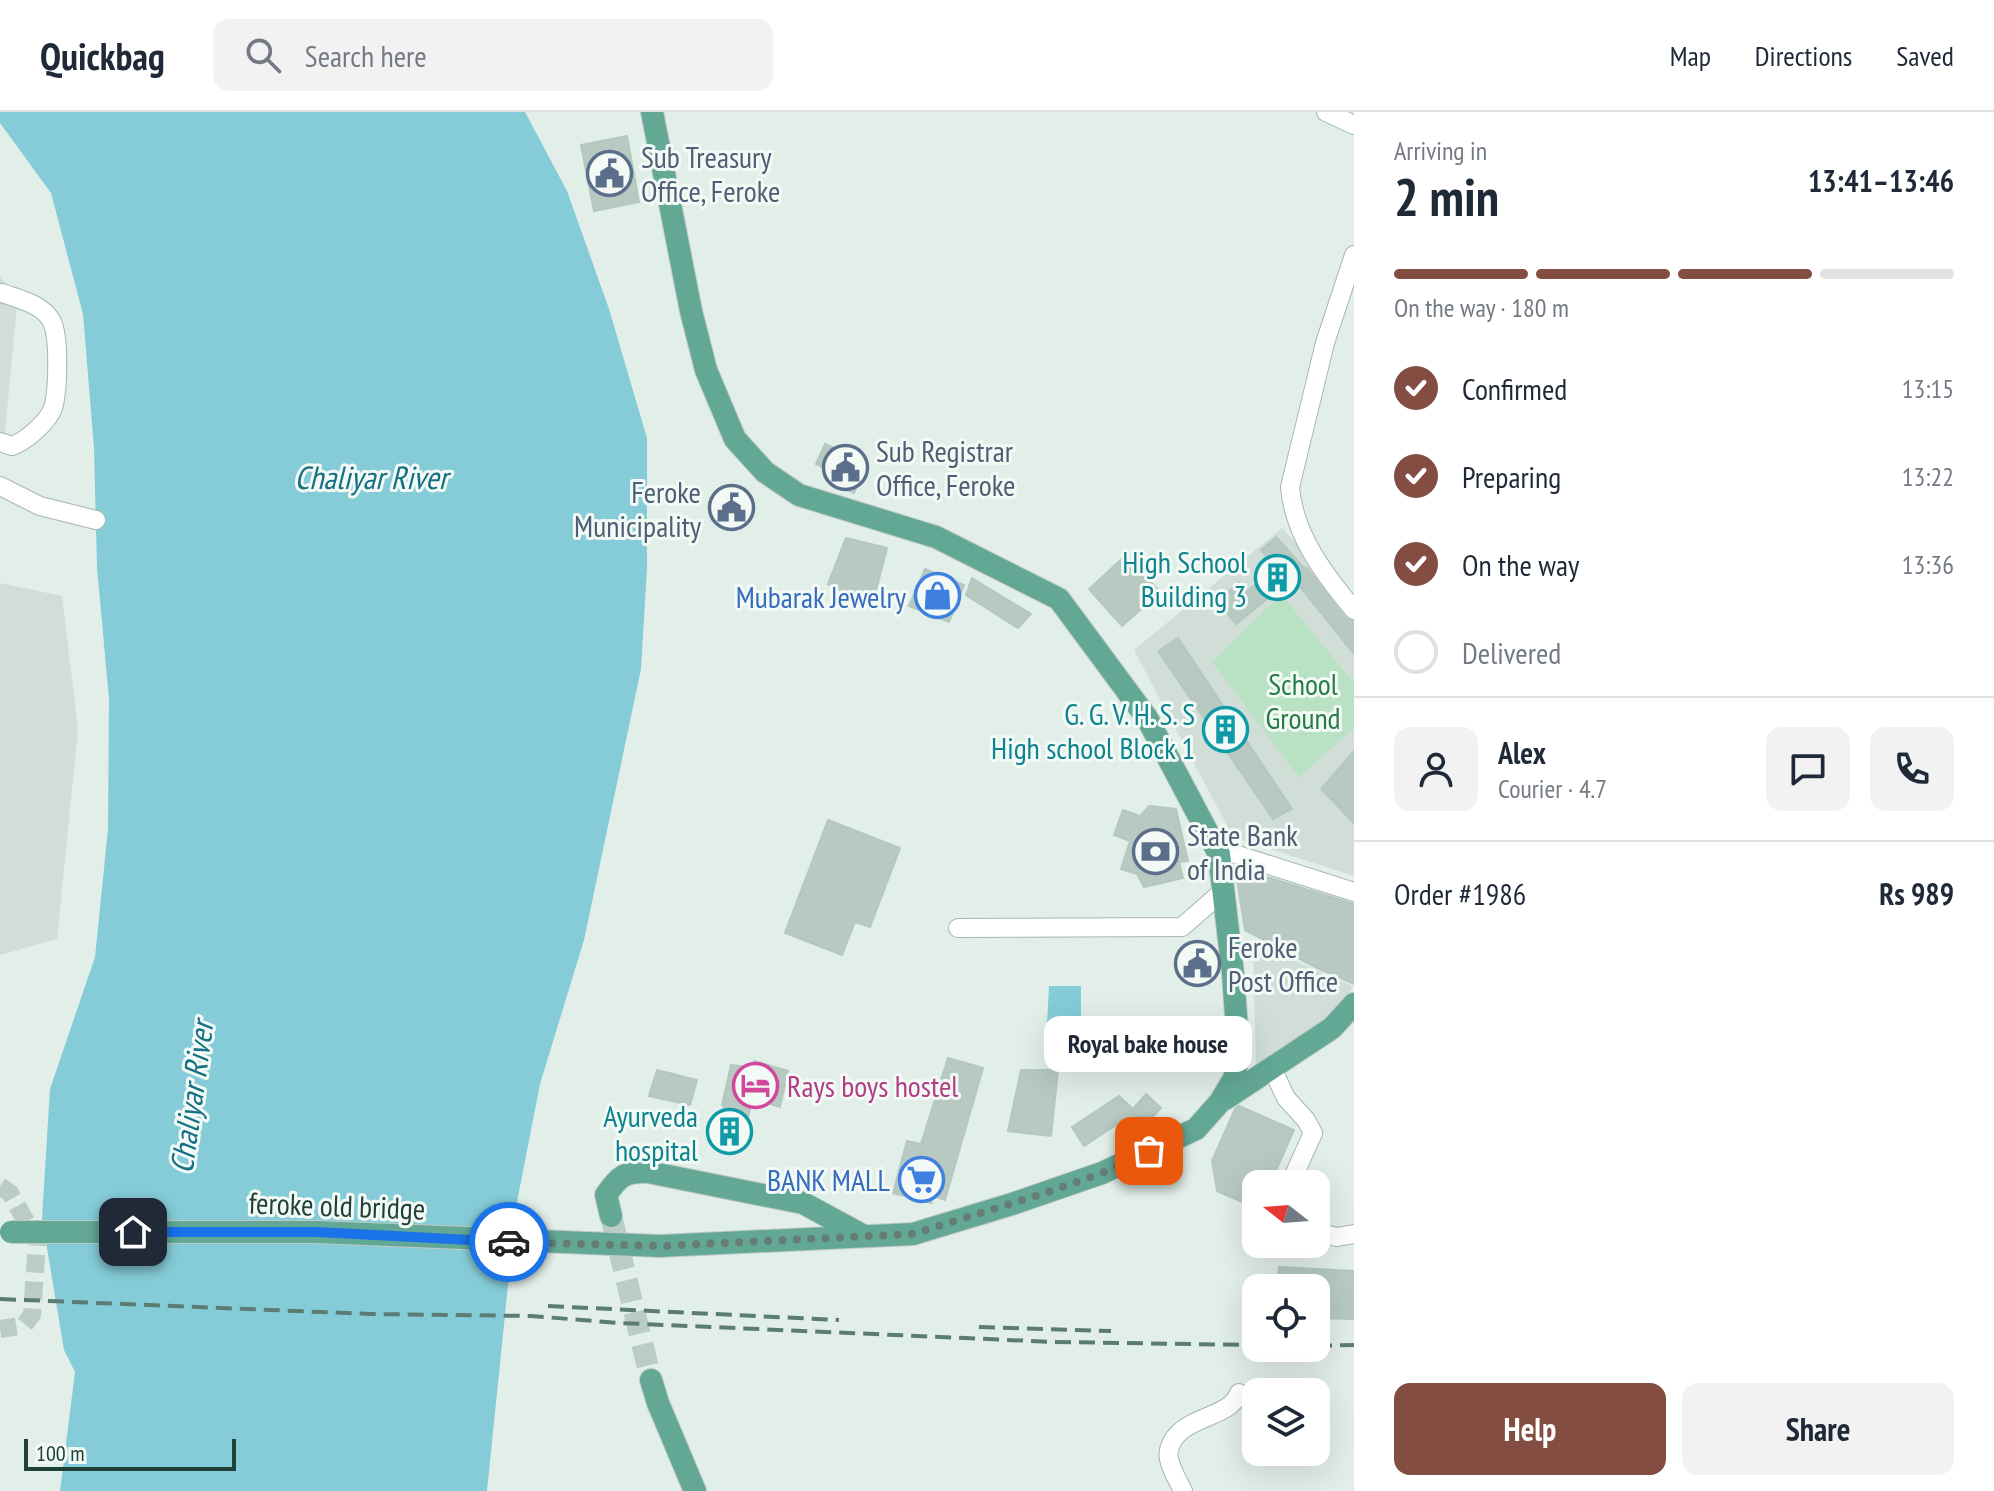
<!DOCTYPE html>
<html lang="en">
<head>
<meta charset="utf-8">
<style>
	:root { --surface:#fff; --page:#f2f2f3; --text:#1f2937; --muted:#747a83; --line:#e0e1e3; --accent:#844d42 }
	body { margin:0; font-family:"PT Sans Narrow",sans-serif; background:var(--page); color:var(--text); height:100vh; display:flex; flex-direction:column; font-size:30px; white-space:nowrap }
	* { box-sizing:border-box; margin:0 }
	p { font-size:26px; color:var(--muted) }
	.icon { flex:none; width:44px; height:44px; fill:none; stroke:currentColor; stroke-width:2; stroke-linecap:round; stroke-linejoin:round }
	.map { position:relative; flex:1; overflow:hidden }
	.side { display:flex; flex-direction:column; background:var(--surface); width:640px }
	.side>* { flex:none }
	.needle { width:52px; rotate:287deg }
	.tools { position:absolute; left:1242px; top:1058px; display:grid; gap:16px }
	.tools a { display:grid; place-items:center; width:88px; height:88px; border-radius:16px; background:var(--surface); box-shadow:0 8px 32px #0002; font-size:40px }
	.scale { position:absolute; left:24px; bottom:20px; width:212px; box-sizing:border-box; padding-left:8px; border:4px solid #204138; border-top:0; font-size:22px; line-height:28px; white-space:nowrap; color:#204138; -webkit-text-stroke:6px #f3faf6; paint-order:stroke }
	.pin { position:absolute; display:grid; place-items:center; width:68px; height:68px; color:#fff; margin:-34px; border-radius:16px; box-shadow:0 4px 12px #0006 }
	.courier { position:absolute; display:grid; place-items:center; width:80px; height:80px; margin:-40px; border:6px solid #1a73e8; border-radius:50%; background:#fff; color:#222; box-shadow:0 2px 10px #0007 }
	.bubble { position:absolute; height:56px; border-radius:16px; background:var(--surface); box-shadow:0 8px 32px #0002; font-size:26px; font-weight:800; line-height:56px; text-align:center }
	.summary em { font-style:normal; font-weight:800 }
	.summary div { display:flex; flex-direction:column-reverse }
	.summary { display:flex; align-items:center; justify-content:space-between; height:136px; padding:0 40px }
	h1 { font-size:52px; font-weight:800; line-height:60px }
	.bar { display:grid; grid-template-columns:repeat(4,1fr); gap:12px 8px; align-content:center; height:96px; padding:0 40px }
	.bar i { height:10px; border-radius:6px; background:var(--line) }
	.bar .on { background:var(--accent) }
	.bar p { grid-column:span 4 }
	.line { display:flex; align-items:center; gap:20px; padding:0 40px; border-top:2px solid var(--line) }
	.line div { flex:1 }
	.round { display:grid; place-items:center; flex:none; width:84px; height:84px; border-radius:16px; background:var(--page) }
	ol { padding:0 40px; list-style:none }
	li { display:flex; align-items:center; gap:24px; height:88px }
	li p { margin-inline-start:auto }
	li .icon { padding:8px; border-radius:50%; background:var(--accent); color:#fff; stroke-width:4 }
	li:last-child { color:var(--muted) }
	li i { width:44px; height:44px; border:4px solid var(--line); border-radius:50% }
	.button { display:flex; gap:16px; margin-top:auto; padding:16px 40px }
	.button a { flex:1; height:92px; border-radius:16px; background:var(--accent); color:#fff; font-size:32px; font-weight:800; line-height:92px; text-align:center }
	.button a+a { background:var(--page); color:var(--text) }
	header { display:flex; align-items:center; gap:48px; box-sizing:border-box; height:112px; padding:0 40px; background:var(--surface); border-bottom:2px solid var(--line) }
	header strong { font-size:38px }
	nav { display:flex; gap:44px; margin-inline-start:auto; font-size:28px }
	.search { width:560px; height:72px; background:var(--page); display:flex; align-items:center; gap:20px; box-sizing:border-box; padding:0 28px; border-radius:16px; color:var(--muted); font-size:30px }
	main { display:flex; flex:1; min-height:0 }
	.map>svg:first-child { display:block }
	.built { fill:#d0ded7 }
	.green { fill:#b9e1c3 }
	.water { fill:#85ccd8 }
	.building { fill:#b7c9c1; stroke:#b4c8c0; stroke-width:2 }
	.lines { fill:none; stroke-linecap:round; stroke-linejoin:round }
	.minor-tunnel { stroke:#bbcbc5; stroke-width:18; stroke-dasharray:18 9; stroke-linecap:butt }
	.major-tunnel { stroke:#bbcbc5; stroke-width:22; stroke-dasharray:22 11; stroke-linecap:butt }
	.minor-casing { stroke:#a4b7b0; stroke-width:20 }
	.major-casing { stroke:#c1cac7; stroke-width:24 }
	.minor { stroke:#fff; stroke-width:18 }
	.major { stroke:#62a895; stroke-width:22 }
	.rail { stroke:#5b7c73; stroke-width:4; stroke-dasharray:16 8; stroke-linecap:butt }
	.major-bridge-casing { stroke:#c1cac7; stroke-width:24; stroke-linecap:butt }
	.major-bridge { stroke:#62a895; stroke-width:22 }
	.done { stroke:#647e76; stroke-width:8; stroke-dasharray:0 14.4 }
	.route { stroke:#1a73e8; stroke-width:10 }
	.labels { text-anchor:middle; dominant-baseline:central; stroke-width:6; stroke-linejoin:round; paint-order:stroke }
	.service-label { font-size:30px; fill:#4e5e75; stroke:#f3faf6; text-anchor:start }
	.culture-label { font-size:30px; fill:#0d838f; stroke:#f3faf6; text-anchor:end }
	.shop-label { font-size:30px; fill:#366cbe; stroke:#f3faf6; text-anchor:end }
	.park-label { font-size:30px; fill:#267c47; stroke:#f3faf6 }
	.hotel-label { font-size:30px; fill:#b23c85; stroke:#f3faf6; text-anchor:start }
	.street-label { font-size:30px; fill:#204138; stroke:#f3faf6 }
	.water-label { font-size:32px; font-style:italic; fill:#147183; stroke:#f3faf6 }
</style>
</head>
<body>
<header>
<strong>Quickbag</strong>
<div class="search"><svg class="icon" aria-label="search" viewBox="0 0 24 24"><circle cx="10" cy="10" r="6"/><path d="M15 15l6 6"/></svg>Search here</div>
<nav><a>Map</a><a>Directions</a><a>Saved</a></nav>
</header>
<main>
<div class="map">
<svg width="1354" height="1379" viewBox="0 0 1354 1379">
	<rect width="100%" height="100%" fill="#e2eee8"/>
	<path class="built" d="M0,163L17,194L4,329L0,328Z
		M1282,416L1354,495V764L1233,725L1134,538Z
		M0,471L62,484L78,617L57,827L0,843Z
		M1253,830L1352,874L1348,891L1315,923L1256,955Z"/>
	<path class="green" d="M1281,482L1354,571V616L1299,665L1212,550Z"/>
	<path class="water" d="M0,0H525L567,79L609,197L647,326V456L641,557L584,828L540,972L516,1095L487,1379H60L75,1260L64,1238L42,1106L50,977L95,845L108,717L109,587L97,455L94,336L83,202L51,81L0,11Z
		M1049,874H1081V912H1047Z"/>
	<path class="building" d="M627,24L639,90L594,99L581,33Z
		M825,332L867,350L854,381L828,369L832,359L816,352Z
		M1276,425L1305,457L1307,456L1345,506L1354,510V542L1293,466L1236,512L1217,489L1239,471L1247,479L1277,456L1261,438Z
		M846,426L887,436L872,494L828,472Z
		M1126,443L1160,480L1122,514L1089,477Z
		M925,457L964,473L949,510L909,494Z
		M972,466L1031,502L1018,516L966,483Z
		M1178,526L1292,697L1273,707L1158,539Z
		M1354,639V711L1321,677Z
		M1149,694L1176,697L1188,749L1179,750L1183,766L1144,775L1137,762L1121,757L1130,729L1114,723L1123,698L1140,704Z
		M828,708L900,736L870,815L855,810L842,843L785,821Z
		M1235,755L1354,792V872L1315,855L1245,818Z
		M948,946L983,956L945,1088L933,1084L931,1091L893,1081L907,1029L921,1032Z
		M754,949L788,959L780,995L753,987L739,1035L713,1027L724,994L722,993L731,953L751,956Z
		M657,958L697,968L690,993L649,984Z
		M1021,958H1058L1051,1024L1008,1019Z
		M1146,982L1161,996L1144,1014L1131,1003L1084,1034L1072,1015L1119,984L1133,997Z
		M1239,994L1294,1018L1270,1072H1256V1096L1217,1079L1212,1049L1235,997Z
		M1279,1155L1354,1159V1207L1316,1206V1176H1277Z"/>
	<g class="lines">
		<path class="minor-tunnel" d="M0,1074L10,1081L37,1129L32,1203L24,1213L0,1217"/>
		<path class="major-tunnel" d="M611,1104L651,1268"/>
		<defs>
			<path id="minor" d="M1326,0L1354,13
				M1354,143L1325,231L1290,375C1294,423 1324,462 1354,498
				M0,330L12,334C26,329 48,310 53,296C58,279 60,223 51,208C42,192 18,187 2,181
				M0,374L40,394L96,408
				M1216,736L1354,780
				M958,816L1182,815L1223,779
				M1272,956L1286,986L1306,1008L1313,1021L1290,1072
				M1316,1120L1337,1125L1354,1122
				M1183,1379C1178,1368 1166,1350 1169,1338C1177,1303 1230,1308 1239,1281"/>
			<path id="major" d="M652,0L691,199L706,258L735,327L765,360L799,383L936,425L1059,487L1147,606L1219,742L1233,862L1238,932L1235,965L1220,990L1196,1017L1102,1061L1012,1092L913,1122L660,1134
				M1225,987L1332,916L1354,892
				M611,1104L606,1083C619,1064 625,1059 648,1060L803,1091L864,1124
				M651,1268L658,1291L695,1379"/>
		</defs>
		<use href="#minor" class="minor-casing"/>
		<use href="#major" class="major-casing"/>
		<use href="#minor" class="minor"/>
		<use href="#major" class="major"/>
		<path class="rail" d="M0,1187L370,1202L531,1204L620,1211L1055,1230L1256,1233
			M548,1194L839,1208
			M979,1215L1111,1219
			M1316,1234L1354,1233"/>
		<defs>
			<path id="major-bridge" d="M11,1120H317L660,1134"/>
		</defs>
		<use href="#major-bridge" class="major-bridge-casing"/>
		<use href="#major-bridge" class="major-bridge"/>
	</g>
	<g class="lines">
		<path class="done" d="M509,1130L660,1134L913,1122L1042,1082L1102,1061L1149,1039"/>
		<path class="route" d="M133,1120H317L509,1130"/>
	</g>
	<defs>
		<symbol id="civic-ring" viewBox="-11 -11 22 22"><circle r="9.5" fill="#f3faf6" stroke="#5c6f8a" stroke-width="1.5"/><path d="M-.6-6.5H3V-4.5H.6V-3L4-1V1h2V6H-6V1h2V-1L-.6-3ZM-1.2 2.5V6h2.4V2.5Z" fill="#5c6f8a"/></symbol>
		<symbol id="building-ring" viewBox="-11 -11 22 22"><circle r="9.5" fill="#f3faf6" stroke="#0f9aa8" stroke-width="1.5"/><path d="M-4-6H4V6H1V3H-1V6H-4ZM-2.5-4.3h1.7v1.8h-1.7ZM.8-4.3h1.7v1.8H.8ZM-2.5-1h1.7V.8h-1.7ZM.8-1h1.7V.8H.8Z" fill="#0f9aa8"/></symbol>
		<symbol id="shop-ring" viewBox="-11 -11 22 22"><circle r="9.5" fill="#f3faf6" stroke="#3f7fe0" stroke-width="1.5"/><path d="M-5-2.5h2.3a2.7 3.5 0 0 1 5.4 0H5L5.5 6h-11ZM-1.5-2.5h3a1.5 2.3 0 0 0-3 0Z" fill="#3f7fe0"/></symbol>
		<symbol id="bank-ring" viewBox="-11 -11 22 22"><circle r="9.5" fill="#f3faf6" stroke="#5c6f8a" stroke-width="1.5"/><path d="M-6-4H6V4H-6ZM0-2.3a2.3 2.3 0 1 0 0 4.6a2.3 2.3 0 1 0 0-4.6Z" fill="#5c6f8a"/></symbol>
		<symbol id="hotel-ring" viewBox="-11 -11 22 22"><circle r="9.5" fill="#f3faf6" stroke="#d1479c" stroke-width="1.5"/><path d="M-6-4.5h1.5V1H6V5H4.5V3h-9V5H-6ZM-4 0a1.8 1.8 0 1 1 3.6 0ZM.5 0V-2.5h3Q6-2.5 6 0Z" fill="#d1479c"/></symbol>
		<symbol id="supermarket-ring" viewBox="-11 -11 22 22"><circle r="9.5" fill="#f3faf6" stroke="#3f7fe0" stroke-width="1.5"/><path d="M-6-5.5h2.5l.6 2H6L4.5 2H-2.5L-4.4-4H-6ZM-1.5 3.2a1.3 1.3 0 1 0 .1 0ZM3 3.2a1.3 1.3 0 1 0 .1 0Z" fill="#3f7fe0"/></symbol>
	</defs>
	<g fill-rule="evenodd">
		<use href="#civic-ring" x="584" y="36" width="51" height="51"/>
		<use href="#civic-ring" x="820" y="330" width="51" height="51"/>
		<use href="#civic-ring" x="706" y="370" width="51" height="51"/>
		<use href="#building-ring" x="1252" y="440" width="51" height="51"/>
		<use href="#shop-ring" x="912" y="458" width="51" height="51"/>
		<use href="#building-ring" x="1200" y="592" width="51" height="51"/>
		<use href="#bank-ring" x="1130" y="714" width="51" height="51"/>
		<use href="#civic-ring" x="1172" y="826" width="51" height="51"/>
		<use href="#hotel-ring" x="730" y="948" width="51" height="51"/>
		<use href="#building-ring" x="704" y="994" width="51" height="51"/>
		<use href="#supermarket-ring" x="896" y="1042" width="51" height="51"/>
	</g>
	<g class="labels">
		<g class="service-label">
			<text x="641" y="44">Sub Treasury<tspan x="641" dy="34">Office, Feroke</tspan></text>
			<text x="876" y="338">Sub Registrar<tspan x="876" dy="34">Office, Feroke</tspan></text>
			<text x="701" y="379" text-anchor="end">Feroke<tspan x="701" dy="34">Municipality</tspan></text>
			<text x="1187" y="722">State Bank<tspan x="1187" dy="34">of India</tspan></text>
			<text x="1228" y="834">Feroke<tspan x="1228" dy="34">Post Office</tspan></text>
		</g>
		<g class="culture-label">
			<text x="1247" y="449">High School<tspan x="1247" dy="34">Building 3</tspan></text>
			<text x="1195" y="601">G. G. V. H. S. S<tspan x="1195" dy="34">High school Block 1</tspan></text>
			<text x="698" y="1003">Ayurveda<tspan x="698" dy="34">hospital</tspan></text>
		</g>
		<g class="shop-label">
			<text x="906" y="484">Mubarak Jewelry</text>
			<text x="890" y="1067">BANK MALL</text>
		</g>
		<g class="park-label">
			<text x="1303" y="571">School<tspan x="1303" dy="34">Ground</tspan></text>
		</g>
		<g class="hotel-label">
			<text x="787" y="973">Rays boys hostel</text>
		</g>
		<g class="street-label">
			<text transform="translate(337 1093) rotate(2)">feroke old bridge</text>
		</g>
		<g class="water-label">
			<text x="371" y="365">Chaliyar River</text>
			<text transform="translate(191 985) rotate(-82)">Chaliyar River</text>
		</g>
	</g>
</svg>
<div class="tools">
<a><svg class="needle" viewBox="-14 -14 28 28"><path d="M0-13l5 13h-10z" fill="#e53935"/><path d="M0 13l5-13h-10z" fill="#747a83"/></svg></a>
<a><svg class="icon" aria-label="locate" viewBox="0 0 24 24"><circle cx="12" cy="12" r="6"/><path d="M12 2v4M12 18v4M2 12h4M18 12h4"/></svg></a>
<a><svg class="icon" aria-label="layers" viewBox="0 0 24 24"><path d="M12 4l9 5-9 5-9-5zM3 14l9 5 9-5"/></svg></a>
</div>
<div class="scale">100 m</div>
<div class="pin" style="left:1149px;top:1039px;background:#ea580c"><svg class="icon" aria-label="bag" viewBox="0 0 24 24"><path d="M5 8h14l-1 12H6zM9 8a3 3 0 0 1 6 0"/></svg></div>
<div class="pin" style="left:133px;top:1120px;background:#1f2937"><svg class="icon" aria-label="home" viewBox="0 0 24 24"><path d="M3 11l9-7 9 7M6 9v11h12V9"/></svg></div>
<div class="courier" style="left:509px;top:1130px"><svg class="icon" aria-label="car" viewBox="0 0 24 24"><path d="M5 17H2v-5l4-1 3-4h7l3 4 3 1v5h-3M9 17h6M6 11h13"/><circle cx="7" cy="17" r="2"/><circle cx="17" cy="17" r="2"/></svg></div>
<div class="bubble" style="left:1044px;top:904px;width:208px">Royal bake house</div>
</div>
<section class="side">
<div class="summary"><div><h1>2 min</h1><p>Arriving in</p></div><em>13:41–13:46</em></div>
<div class="bar"><i class="on"></i><i class="on"></i><i class="on"></i><i></i><p>On the way · 180 m</p></div>
<ol>
<li><svg class="icon" aria-label="check" viewBox="0 0 24 24"><path d="M5 12l5 5 9-10"/></svg>Confirmed<p>13:15</p></li>
<li><svg class="icon" aria-label="check" viewBox="0 0 24 24"><path d="M5 12l5 5 9-10"/></svg>Preparing<p>13:22</p></li>
<li><svg class="icon" aria-label="check" viewBox="0 0 24 24"><path d="M5 12l5 5 9-10"/></svg>On the way<p>13:36</p></li>
<li><i></i>Delivered</li>
</ol>
<div class="line" style="height:144px"><a class="round"><svg class="icon" aria-label="person" viewBox="0 0 24 24"><circle cx="12" cy="8" r="4"/><path d="M4 21q1-7 8-7t8 7"/></svg></a><div><b>Alex</b><p>Courier · 4.7</p></div><a class="round"><svg class="icon" aria-label="chat" viewBox="0 0 24 24"><path d="M4 5h16v11H9l-5 4z"/></svg></a><a class="round"><svg class="icon" aria-label="phone" viewBox="0 0 24 24"><path d="M5 4h4l2 5-3 2q2 4 5 5l2-3 5 2v4C11 20 4 13 5 4z"/></svg></a></div>
<div class="line" style="height:104px"><div>Order #1986</div><b>Rs 989</b></div>
<div class="button"><a>Help</a><a>Share</a></div>
</section>
</main>
</body>
</html>
